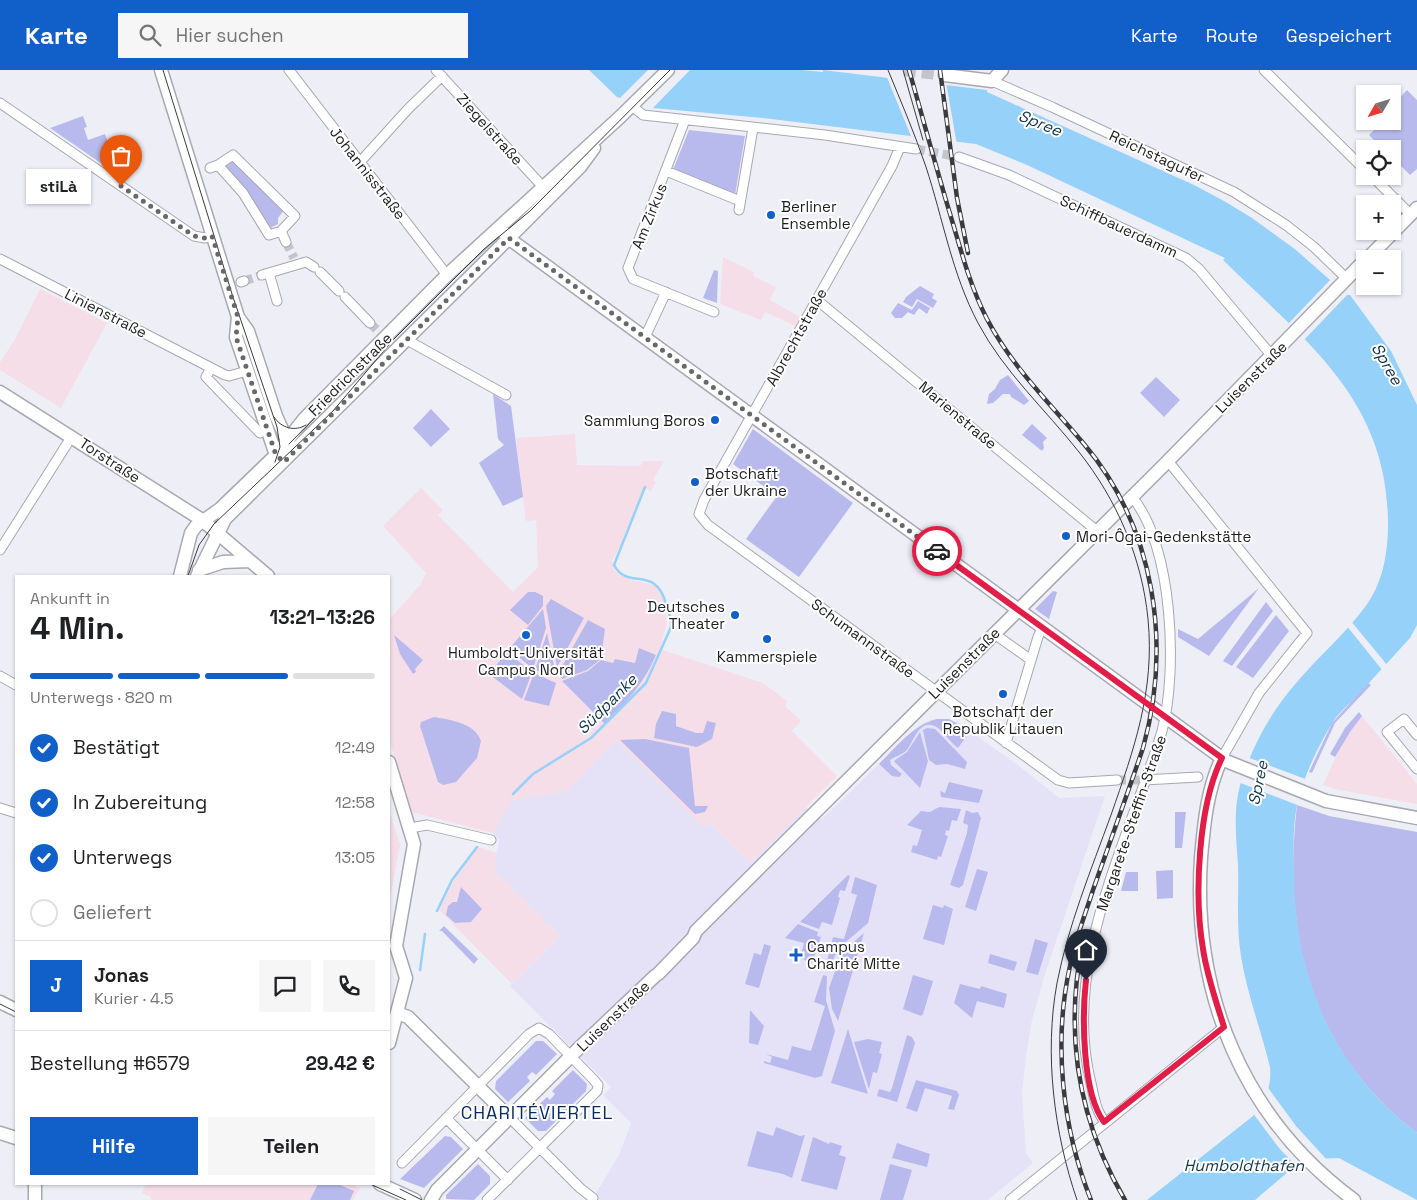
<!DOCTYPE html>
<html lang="de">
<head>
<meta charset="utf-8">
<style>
	:root { --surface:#fff; --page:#f6f6f6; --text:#202124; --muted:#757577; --line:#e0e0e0; --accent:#1160ca }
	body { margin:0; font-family:"Space Grotesk",sans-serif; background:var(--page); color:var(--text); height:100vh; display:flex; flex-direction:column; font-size:19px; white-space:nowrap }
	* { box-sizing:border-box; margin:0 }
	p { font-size:16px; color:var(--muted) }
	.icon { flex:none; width:28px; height:28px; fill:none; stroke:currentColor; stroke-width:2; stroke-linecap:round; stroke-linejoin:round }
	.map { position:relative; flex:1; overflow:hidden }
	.sheet { position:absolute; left:15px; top:505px; width:375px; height:610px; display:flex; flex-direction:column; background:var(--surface); border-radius:0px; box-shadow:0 1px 4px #0004 }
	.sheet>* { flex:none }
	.needle { width:32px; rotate:231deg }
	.fabs { position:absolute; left:1356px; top:15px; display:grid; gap:10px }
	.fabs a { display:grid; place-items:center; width:45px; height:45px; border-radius:0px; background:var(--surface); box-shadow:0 1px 4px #0004; font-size:25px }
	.pin { position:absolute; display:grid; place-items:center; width:42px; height:42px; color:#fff; margin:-51px -21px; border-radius:50% 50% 50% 0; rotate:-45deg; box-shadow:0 0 5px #0007 }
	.pin .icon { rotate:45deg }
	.courier { position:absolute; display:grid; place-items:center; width:50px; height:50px; margin:-25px; border:4px solid #e11d48; border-radius:50%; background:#fff; color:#222; box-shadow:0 1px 6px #0007 }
	.bubble { position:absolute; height:35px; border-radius:0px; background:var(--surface); box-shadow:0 1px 4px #0004; font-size:16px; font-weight:700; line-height:35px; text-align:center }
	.head em { font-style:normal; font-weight:700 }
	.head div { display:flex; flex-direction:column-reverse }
	.head { display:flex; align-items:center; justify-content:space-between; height:85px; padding:0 15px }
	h1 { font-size:32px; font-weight:700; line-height:38px }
	.bar { display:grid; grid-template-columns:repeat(4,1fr); gap:8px 5px; align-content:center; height:60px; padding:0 15px }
	.bar i { height:6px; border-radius:4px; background:var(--line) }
	.bar .on { background:var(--accent) }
	.bar p { grid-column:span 4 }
	.line { display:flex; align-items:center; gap:12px; padding:0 15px; border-top:1px solid var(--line) }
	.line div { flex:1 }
	.round { display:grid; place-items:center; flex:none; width:52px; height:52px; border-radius:0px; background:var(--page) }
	ol { padding:0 15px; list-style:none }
	li { display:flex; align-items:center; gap:15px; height:55px }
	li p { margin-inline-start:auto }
	li .icon { padding:5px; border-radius:50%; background:var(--accent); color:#fff; stroke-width:4 }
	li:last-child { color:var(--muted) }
	li i { width:28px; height:28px; border:2px solid var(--line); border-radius:50% }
	.button { display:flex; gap:10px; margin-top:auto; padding:10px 15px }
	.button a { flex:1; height:58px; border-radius:0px; background:var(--accent); color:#fff; font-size:20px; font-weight:700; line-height:58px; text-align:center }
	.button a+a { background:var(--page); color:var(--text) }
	header { display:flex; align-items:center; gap:30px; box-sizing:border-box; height:70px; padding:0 25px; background:var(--accent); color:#fff }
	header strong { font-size:24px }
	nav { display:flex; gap:28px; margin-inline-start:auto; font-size:18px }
	.search { width:350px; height:45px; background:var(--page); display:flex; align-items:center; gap:12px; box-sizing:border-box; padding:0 18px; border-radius:0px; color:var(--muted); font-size:19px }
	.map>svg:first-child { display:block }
	.education { fill:#f6dee8 }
	.medical { fill:#e5e2f8 }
	.green { fill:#b8baed }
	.water { fill:#95d1f9 }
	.pier { fill:#eeeef7 }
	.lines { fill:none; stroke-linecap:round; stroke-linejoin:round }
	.stream { stroke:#95d1f9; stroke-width:2.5 }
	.street-tunnel { stroke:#c4c4cc; stroke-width:9; stroke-dasharray:9 4.5; stroke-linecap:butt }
	.secondary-tunnel { stroke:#c4c4cc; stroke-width:12; stroke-dasharray:12 6; stroke-linecap:butt }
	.street-casing { stroke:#a7a8b0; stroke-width:11 }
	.secondary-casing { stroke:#a7a8b0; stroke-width:15 }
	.street { stroke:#fff; stroke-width:9 }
	.secondary { stroke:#fff; stroke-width:12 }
	.tram { stroke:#3b3b3f; stroke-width:1 }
	.rail-casing { stroke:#3b3b3f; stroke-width:4.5 }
	.rail { stroke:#fff; stroke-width:2.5; stroke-dasharray:8; stroke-linecap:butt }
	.done { stroke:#67676c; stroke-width:5; stroke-dasharray:0 9 }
	.route { stroke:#e11d48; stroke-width:6 }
	.poi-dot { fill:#1160ca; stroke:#fff; stroke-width:2 }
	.labels { text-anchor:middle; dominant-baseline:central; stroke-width:4; stroke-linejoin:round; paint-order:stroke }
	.street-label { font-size:15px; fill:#1e1e21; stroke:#fff }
	.poi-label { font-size:15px; fill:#1e1e21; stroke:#fff; text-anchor:start }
	.water-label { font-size:16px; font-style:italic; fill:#14364b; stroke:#fff }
	.quarter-label { font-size:18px; letter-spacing:1px; fill:#072b5e; stroke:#fff }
</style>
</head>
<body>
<header>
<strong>Karte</strong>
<div class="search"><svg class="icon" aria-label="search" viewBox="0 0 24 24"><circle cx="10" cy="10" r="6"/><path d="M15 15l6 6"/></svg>Hier suchen</div>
<nav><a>Karte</a><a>Route</a><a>Gespeichert</a></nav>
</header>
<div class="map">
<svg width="1417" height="1130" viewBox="0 0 1417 1130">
	<rect width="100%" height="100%" fill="#eeeef7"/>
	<path class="education" d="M723,187L754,202L753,206L776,217L770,230L800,247L795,256L765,242L761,250L720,234Z
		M40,219L107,253L61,338L0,300V292L14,271Z
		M575,364L577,395L640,396L643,391H664L653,410L656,412L651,421L645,418L626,460L621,475L612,491L615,501L631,510L655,515L663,525L667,552L660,579L763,613L787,631L785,636L801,651L792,661L837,706L750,793L710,753L704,759L616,670L567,721L513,730L493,763L412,742L389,668V550L420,515L426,503L383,456L421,418L443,440L438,445L513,522L538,497L536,450L526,451L516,368Z
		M1362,646L1417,714V734L1339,720L1323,715L1342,673Z
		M389,740L400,775L389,834Z
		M478,777L497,783L494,801L560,866L512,914L439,840L454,810Z
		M146,1114H351L360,1118L353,1130H151V1127L142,1123Z"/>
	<path class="medical" d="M937,649L957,652L1018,695L1059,728L1105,726L1046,901L1032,950L1026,986L1022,1023L1026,1083L1033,1093L988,1130H592L619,1085L631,1053L603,1025L611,1017L510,916L560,866L494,801L499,770L493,763L509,735L513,730L567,721L616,670L704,758L710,753L750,793L806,737L822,749L916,658L925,652Z"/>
	<path class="green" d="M1407,20L1417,30V99L1410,105L1393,88L1392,79H1383L1369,65L1379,55L1376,51H1392L1393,35Z
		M83,46L87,57L84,58L88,70L105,64L112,83L131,76L138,99L118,105L50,58Z
		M689,60L745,66L735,125L673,100Z
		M235,88L285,139L278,148V154L268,159L225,95Z
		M714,200L718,201L717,233L703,228Z
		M920,216L934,224L932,228L937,231L933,238L917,229L912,237L903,232L906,227Z
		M918,231L930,238L927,244L919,238L914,245L908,242L902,248H895L891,243L898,233L912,240Z
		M1008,305L1029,331L1024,335L1011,327L1010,324H1003L993,333L987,334L989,324L995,319L1000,310Z
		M1156,307L1180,330L1164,347L1140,323Z
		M493,324L511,336L523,427L503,436L479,393L504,375L498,369Z
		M431,339L450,359L431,377L413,358Z
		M1032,354L1047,368L1043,372L1044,378L1042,381L1022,365Z
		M753,359L853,433L799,507L746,469L777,426L733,394Z
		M1259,518L1209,586L1178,567V559L1198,569Z
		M1053,521L1057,522L1049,549L1035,539Z
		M528,522H535L543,526V536L528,555L510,540Z
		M551,529L584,548L557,597L546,536Z
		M1266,532L1273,541L1232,596L1223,591Z
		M543,539L546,558L533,599L509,579Z
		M1276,545L1289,561L1253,608L1236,597Z
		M588,550L605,559L601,589L587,600L562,609L559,602Z
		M547,563L554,596L550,605L535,600Z
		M394,565L423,590L415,599L416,602L413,604L400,584Z
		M639,578L656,585C644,613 626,633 605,654L562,611L588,601L601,590L613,593L615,589L635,593Z
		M507,582L532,602L522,629L489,604Z
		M534,603L556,613L549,636L524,630Z
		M1368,613L1371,615L1335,653L1312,703L1309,702L1332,653Z
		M662,641L676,644V656L696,663H703L707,651L716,653L712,669L697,677L654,668L656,654Z
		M1359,642L1362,646L1350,662L1335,687L1330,684L1345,658Z
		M434,647C451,650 475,653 481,671L477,688L456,712L443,715L438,712L420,656L421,652Z
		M937,649H949L970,661L958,678C950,672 945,664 938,658C920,646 914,671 907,680C902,685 895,686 890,690L891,695L902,704L899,707L892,706L879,694C897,676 913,655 937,649Z
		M927,658L935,659L967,692L965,699L947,694L936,695L929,690L923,660Z
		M920,662L928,691L920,718L894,691L907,682Z
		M645,669L689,678L695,736H708L705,742L695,744L620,670Z
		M949,712L983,720L979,733L941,727L940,721L945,723Z
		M1297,735L1329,746L1417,762V1063C1310,982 1282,862 1297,735Z
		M939,737L961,739L957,751L952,750L949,761L946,760L945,765L948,766L941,787L938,786L937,790L911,782L913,775L917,776L922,760L907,755L921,741L930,742Z
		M966,740L972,743L978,742L981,748L963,815L959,818L950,815L967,763L968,755L963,753Z
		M1175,742H1186L1182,778H1175Z
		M977,799L988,802L976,841L965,837Z
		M1173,800V828L1157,829L1156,801Z
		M1126,802H1138V821H1121Z
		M848,805L850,806L845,821L840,820L838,827L840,828L832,855L822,852L819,859L800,852Z
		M855,807L877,815L868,853L839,878L830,896L826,895L833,867L844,869L857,825L851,823Z
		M461,817L482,839L471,852L455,853L446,845L448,836L453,832H457Z
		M933,835L943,838L944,835L953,839L944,875L923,869Z
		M798,854L818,862L817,866L821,867L812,893L800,888L804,873L785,868Z
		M444,856L478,889L474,894L442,861H439Z
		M864,863L838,951L832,939L829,918L842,882Z
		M1035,869L1048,873L1038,905L1026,902Z
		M764,874L771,876L759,918L745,914L754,883L761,885Z
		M990,884L1017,892L1014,901L988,893Z
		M823,905L827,906L826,930L835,961L822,1006L815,1008L764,993V991L770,993L772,987L766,984L788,990L792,976L811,981L825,936L814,932Z
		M913,905L933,911L923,944L921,946L903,939Z
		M960,914L980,919L981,916L1007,924L1004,938L977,931L972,948L954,933Z
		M750,940L764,956L758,975L749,973Z
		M848,959L868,1024L831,1013Z
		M907,965L912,967L915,973L897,1032L877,1026L879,1019L890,1022L892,1018Z
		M868,969L882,972L879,983L882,984L877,1003L873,1002L869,1019L854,972Z
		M536,971H543L557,984L536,1005L532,1002L527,1007L530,1011L508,1032L495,1019L496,1011Z
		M573,1000L587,1014L586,1021L546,1061H538L525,1048L547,1027L550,1030L555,1024L552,1021Z
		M916,1010L957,1021L959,1025L954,1040L948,1039L952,1026L925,1018L917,1042L906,1038Z
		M776,1057L800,1066L805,1065L792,1108L783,1104L747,1096L757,1061L773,1066Z
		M445,1066L451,1067L463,1079L424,1118L400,1109Z
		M813,1067L829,1074L830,1072L842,1076L839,1085L846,1087L837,1120L801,1111Z
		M897,1073L930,1084L927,1097L892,1088Z
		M478,1094L490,1106V1114L474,1130L446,1129V1125Z
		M890,1094L912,1100L903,1130H880Z
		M318,1114H338L354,1121L350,1130H310Z"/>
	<path class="water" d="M589,0H802L823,2V0L987,20V22L1194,115L1224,131L1252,148L1296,180L1347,225H1350L1391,281L1417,335V555L1410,568C1392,588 1374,607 1356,627C1348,635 1337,644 1331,655C1317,678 1303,708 1297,735C1292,759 1294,786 1294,810C1296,911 1335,1001 1417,1063V1130L1339,1088L1314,1089L1296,1095L1255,1130H1147L1253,1046C1265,1031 1272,1017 1270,997C1261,960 1247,924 1241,886C1236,856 1239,825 1238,794C1236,767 1233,738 1241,712C1252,676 1272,640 1297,612C1319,586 1345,564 1365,537C1383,513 1388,483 1388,454C1388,328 1304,270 1223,190L1225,188L1027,95L976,74L763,48L653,38L617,27Z"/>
	<path class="pier" d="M648,0H690L651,40L618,30Z
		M886,5L946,12L957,75L911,66Z
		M1332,208L1349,223L1304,270L1301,269L1285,254L1289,253Z
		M1350,550L1388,596L1383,601L1346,555Z
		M1247,687L1308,710L1300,736L1238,712Z
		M1266,1015L1296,1056L1328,1091L1297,1097L1279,1078L1252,1042L1262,1031Z"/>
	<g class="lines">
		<path class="stream" d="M513,724L533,704L591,668L646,613L671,557C672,548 668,542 666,534C655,494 628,521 614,495L645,417
			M437,841L452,810L477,777
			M420,900L425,864"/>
		<path class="street-tunnel" d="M916,79L959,87
			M286,172L294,188
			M244,211L262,205
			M370,253L378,261
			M1117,710H1141"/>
		<path class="secondary-tunnel" d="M904,0L945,5"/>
		<defs>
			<path id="street" d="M289,0L447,205
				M436,0L543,117
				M1264,0L1365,100
				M992,11L1052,37L1234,122L1286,155L1314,177L1347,209
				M0,33L194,166L205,168L212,166
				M632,36L643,45L825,65L916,79
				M685,50L628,198L633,209L714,242
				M900,77L892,96L704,430L699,444L708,455L1058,710L1069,713L1117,710
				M959,87L1009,105L1186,188L1199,199L1272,286
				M360,92L408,39L442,6
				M218,95L243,123L269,165L281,161
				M210,98L218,95L233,85L295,146L281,161L286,172
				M666,101L740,131
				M1372,106L1410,144
				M739,140L753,58
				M0,189L225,305L229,306L247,301
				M320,202L339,221
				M269,203L277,231
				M262,205L306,192L314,197
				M241,212L244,211
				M345,227L370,253
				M817,230L1097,461
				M645,267L666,222
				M407,270L506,325
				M211,298L206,307L260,363
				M1168,391L1307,563L1259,623L1222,688
				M0,480L72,366
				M993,563L1031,590
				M0,606L16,615
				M1417,665L1404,649L1387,662L1417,699
				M1006,673L1038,567L1042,558
				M1144,710L1198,707
				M0,738L16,743
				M410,758L427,755L491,770
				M509,1047L580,1118L593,1128
				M446,1048L508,1110
				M1105,1052C1096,1041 1094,1027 1091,1013C1061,894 1128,773 1162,661C1178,602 1173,475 1132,427
				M402,1093L529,964L539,958L549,964L593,1009L598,1015L597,1021L487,1130
				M1010,1130L1224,957"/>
			<path id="secondary" d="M161,0L238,247L248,261L276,346L289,375
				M945,5L992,11L1002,0
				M499,158L515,173L1226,691L1326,731L1417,748
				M1367,189L1417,138
				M238,247L236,267L276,385L280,389
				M0,322L202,450L268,506
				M199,500L223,492L250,491
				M180,506L191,463L196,456L220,439L276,385L304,349L447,205L620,47L668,0
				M197,506L225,449L496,181L580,97L594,78
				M1222,688C1207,719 1204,754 1201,788C1192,924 1243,1048 1354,1130
				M389,692L414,774L396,876L406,908L389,973
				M658,904L693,868L696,861L1163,396L1365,190
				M0,932L16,940
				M397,943L408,947L509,1047
				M0,1063L16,1068
				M35,1114V1130
				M380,1114L415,1130
				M431,1130L437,1120L577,980L655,906"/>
		</defs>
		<use href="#street" class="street-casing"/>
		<use href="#secondary" class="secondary-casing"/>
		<use href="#street" class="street"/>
		<use href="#secondary" class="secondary"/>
		<path class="tram" d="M163,0L232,224L277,357L280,377L275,392
			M888,0C901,32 915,64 926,97C943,149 952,204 978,253C1004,302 1045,339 1079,382C1117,430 1142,488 1148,549C1155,621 1134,679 1111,745C1091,800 1068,856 1057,913C1044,984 1054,1063 1077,1130
			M903,0L923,70
			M274,347C281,358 295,362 306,355
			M289,374L359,303
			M188,506L199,475L214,454L333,341L393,270L484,179L530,141L670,0
			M0,934L16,942
			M370,1114L406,1130
			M400,1119L422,1130"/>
		<defs>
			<path id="rail" d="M909,0C924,52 938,105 954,157C963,188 972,220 987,249C1012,297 1050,333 1084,374C1155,458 1172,574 1143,678C1127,725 1110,772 1093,820C1085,845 1075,870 1070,896C1053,972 1062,1058 1091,1130
				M940,0L957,128L968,183
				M1083,871C1064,962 1078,1050 1125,1130"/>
		</defs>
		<use href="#rail" class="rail-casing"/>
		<use href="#rail" class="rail"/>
	</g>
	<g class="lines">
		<path class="done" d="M121,116L194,166L205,168L212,166L238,247L236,267L276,385L284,392L509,168L937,481"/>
		<path class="route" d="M937,481L1222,688C1198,736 1194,826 1203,879C1207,906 1216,931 1224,957L1104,1052C1082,1023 1082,946 1086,910"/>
	</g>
	<g class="poi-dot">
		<circle cx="771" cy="145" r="5"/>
		<circle cx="715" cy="350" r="5"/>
		<circle cx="695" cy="412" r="5"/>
		<circle cx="1066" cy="466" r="5"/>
		<circle cx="735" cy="545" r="5"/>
		<circle cx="526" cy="565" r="5"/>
		<circle cx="767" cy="569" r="5"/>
		<circle cx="1003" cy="624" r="5"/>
		<path d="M793.5 877.5h5v5h5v5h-5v5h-5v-5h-5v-5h5z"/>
	</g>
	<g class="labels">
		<g class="street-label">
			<text transform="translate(490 59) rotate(48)">Ziegelstraße</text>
			<text transform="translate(1157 86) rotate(25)">Reichstagufer</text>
			<text transform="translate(368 103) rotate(52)">Johannisstraße</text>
			<text transform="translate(649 146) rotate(-68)">Am Zirkus</text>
			<text transform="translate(1119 156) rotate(25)">Schiffbauerdamm</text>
			<text transform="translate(106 243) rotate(27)">Linienstraße</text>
			<text transform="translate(796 267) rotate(-61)">Albrechtstraße</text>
			<text transform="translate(350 304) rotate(-45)">Friedrichstraße</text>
			<text transform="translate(1251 307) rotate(-45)">Luisenstraße</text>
			<text transform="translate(958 345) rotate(40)">Marienstraße</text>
			<text transform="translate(110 390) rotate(33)">Torstraße</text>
			<text transform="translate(863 568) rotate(36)">Schumannstraße</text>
			<text transform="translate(964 593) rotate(-45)">Luisenstraße</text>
			<text transform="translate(1131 753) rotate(-71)">Margarete-Steffin-Straße</text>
			<text transform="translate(613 946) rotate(-44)">Luisenstraße</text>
		</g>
		<g class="poi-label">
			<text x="781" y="136">Berliner<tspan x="781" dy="17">Ensemble</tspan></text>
			<text x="705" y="350" text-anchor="end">Sammlung Boros</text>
			<text x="705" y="403">Botschaft<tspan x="705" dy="17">der Ukraine</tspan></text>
			<text x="1076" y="466">Mori-Ôgai-Gedenkstätte</text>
			<text x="725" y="536" text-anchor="end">Deutsches<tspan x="725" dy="17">Theater</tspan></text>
			<text x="526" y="582" text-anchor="middle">Humboldt-Universität<tspan x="526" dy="17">Campus Nord</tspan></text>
			<text x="767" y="586" text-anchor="middle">Kammerspiele</text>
			<text x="1003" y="641" text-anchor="middle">Botschaft der<tspan x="1003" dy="17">Republik Litauen</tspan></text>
			<text x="807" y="876">Campus<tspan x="807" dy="17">Charité Mitte</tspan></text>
		</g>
		<g class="water-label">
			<text transform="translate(1040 53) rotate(22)">Spree</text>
			<text transform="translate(1387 294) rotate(60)">Spree</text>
			<text transform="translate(607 634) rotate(-45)">Südpanke</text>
			<text transform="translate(1258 713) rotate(-78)">Spree</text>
			<text x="1244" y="1095">Humboldthafen</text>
		</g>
		<g class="quarter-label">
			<text x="537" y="1042">CHARITÉVIERTEL</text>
		</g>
	</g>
</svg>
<div class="fabs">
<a><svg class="needle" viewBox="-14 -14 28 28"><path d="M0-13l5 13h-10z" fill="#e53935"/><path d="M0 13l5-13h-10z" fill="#757577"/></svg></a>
<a><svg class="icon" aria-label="locate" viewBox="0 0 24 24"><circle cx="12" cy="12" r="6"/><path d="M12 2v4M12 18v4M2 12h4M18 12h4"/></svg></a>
<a>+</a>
<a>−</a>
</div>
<div class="pin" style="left:121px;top:116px;background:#ea580c"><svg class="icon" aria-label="bag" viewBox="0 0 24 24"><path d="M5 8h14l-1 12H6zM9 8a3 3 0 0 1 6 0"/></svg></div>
<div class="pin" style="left:1086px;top:910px;background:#1f2937"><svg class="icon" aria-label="home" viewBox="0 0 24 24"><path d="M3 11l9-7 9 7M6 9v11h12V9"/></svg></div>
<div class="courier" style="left:937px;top:481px"><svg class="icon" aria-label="car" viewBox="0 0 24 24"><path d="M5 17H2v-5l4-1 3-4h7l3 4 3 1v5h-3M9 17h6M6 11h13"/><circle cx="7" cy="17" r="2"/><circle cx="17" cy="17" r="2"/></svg></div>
<div class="bubble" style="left:26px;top:99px;width:65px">stiLà</div>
<section class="sheet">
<div class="head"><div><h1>4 Min.</h1><p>Ankunft in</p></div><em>13:21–13:26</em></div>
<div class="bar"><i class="on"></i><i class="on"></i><i class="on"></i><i></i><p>Unterwegs · 820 m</p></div>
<ol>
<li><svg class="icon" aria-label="check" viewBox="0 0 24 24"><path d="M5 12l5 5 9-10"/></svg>Bestätigt<p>12:49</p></li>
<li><svg class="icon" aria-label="check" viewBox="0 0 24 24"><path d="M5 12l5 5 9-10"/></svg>In Zubereitung<p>12:58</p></li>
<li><svg class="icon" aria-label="check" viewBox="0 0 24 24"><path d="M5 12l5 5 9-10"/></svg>Unterwegs<p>13:05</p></li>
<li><i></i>Geliefert</li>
</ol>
<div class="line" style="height:90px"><b class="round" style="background:var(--accent);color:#fff">J</b><div><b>Jonas</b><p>Kurier · 4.5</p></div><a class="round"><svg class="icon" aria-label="chat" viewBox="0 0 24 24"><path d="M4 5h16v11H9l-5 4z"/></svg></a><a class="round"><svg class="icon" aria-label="phone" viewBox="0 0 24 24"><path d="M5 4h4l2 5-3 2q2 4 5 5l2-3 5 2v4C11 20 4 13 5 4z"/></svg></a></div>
<div class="line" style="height:65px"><div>Bestellung #6579</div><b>29.42 €</b></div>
<div class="button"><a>Hilfe</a><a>Teilen</a></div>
</section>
</div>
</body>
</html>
